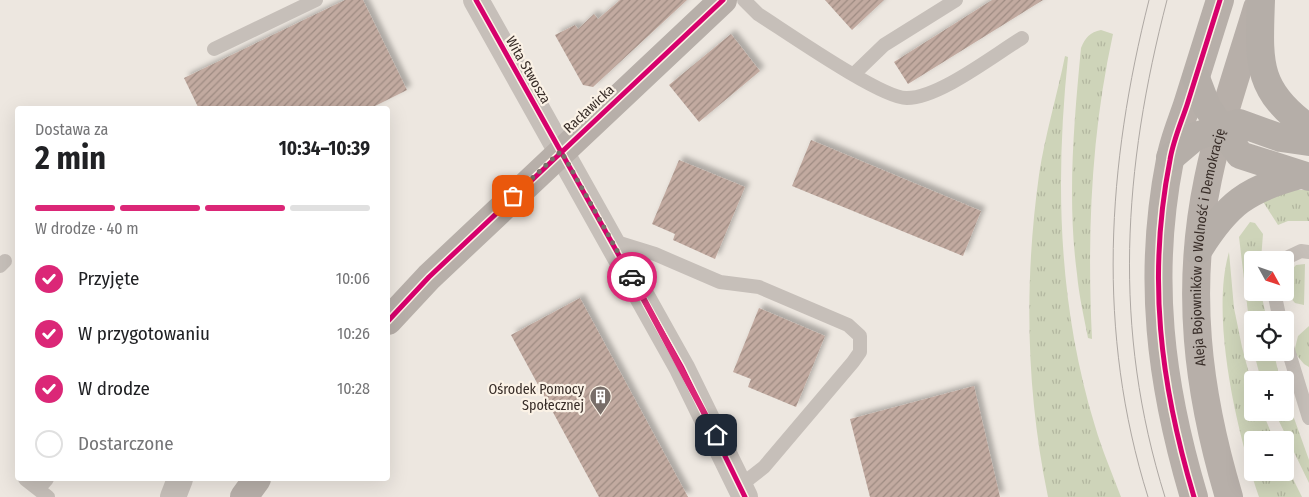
<!DOCTYPE html>
<html lang="pl">
<head>
<meta charset="utf-8">
<style>
	:root { --surface:#fff; --page:#f6f6f6; --text:#202124; --muted:#757577; --line:#e0e0e0; --accent:#db2777 }
	body { margin:0; font-family:"Fira Sans Condensed",sans-serif; background:var(--page); color:var(--text); height:100vh; display:flex; flex-direction:column; font-size:19px; white-space:nowrap }
	* { box-sizing:border-box; margin:0 }
	p { font-size:16px; color:var(--muted) }
	.icon { flex:none; width:28px; height:28px; fill:none; stroke:currentColor; stroke-width:2; stroke-linecap:round; stroke-linejoin:round }
	.map { position:relative; flex:1; overflow:hidden }
	.panel { position:absolute; left:15px; top:106px; width:375px; height:375px; display:flex; flex-direction:column; background:var(--surface); border-radius:5px; box-shadow:0 5px 20px #0002 }
	.panel>* { flex:none }
	.needle { width:32px; rotate:130deg }
	.tools { position:absolute; left:1244px; top:251px; display:grid; gap:10px }
	.tools a { display:grid; place-items:center; width:50px; height:50px; border-radius:5px; background:var(--surface); box-shadow:0 5px 20px #0002; font-size:25px }
	.pin { position:absolute; display:grid; place-items:center; width:42px; height:42px; color:#fff; margin:-21px; border-radius:10px; box-shadow:0 2px 8px #0006 }
	.courier { position:absolute; display:grid; place-items:center; width:50px; height:50px; margin:-25px; border:4px solid #db2777; border-radius:50%; background:#fff; color:#222; box-shadow:0 1px 6px #0007 }
	.summary em { font-style:normal; font-weight:700 }
	.summary div { display:flex; flex-direction:column-reverse }
	.summary { display:flex; align-items:center; justify-content:space-between; height:85px; padding:0 20px }
	h1 { font-size:32px; font-weight:700; line-height:38px }
	.bar { display:grid; grid-template-columns:repeat(4,1fr); gap:8px 5px; align-content:center; height:60px; padding:0 20px }
	.bar i { height:6px; border-radius:4px; background:var(--line) }
	.bar .on { background:var(--accent) }
	.bar p { grid-column:span 4 }
	ol { padding:0 20px; list-style:none }
	li { display:flex; align-items:center; gap:15px; height:55px }
	li p { margin-inline-start:auto }
	li .icon { padding:5px; border-radius:50%; background:var(--accent); color:#fff; stroke-width:4 }
	li:last-child { color:var(--muted) }
	li i { width:28px; height:28px; border:2px solid var(--line); border-radius:50% }
	.map>svg:first-child { display:block }
	.grass { fill:url(#grass-tufts) }
	.building { fill:url(#building-hatch); filter:url(#shadow) }
	.lines { fill:none; stroke-linecap:round; stroke-linejoin:round }
	.lane { stroke:#c6bfb9; stroke-width:14 }
	.street { stroke:#c6bfb9; stroke-width:26 }
	.secondary { stroke:#b7afa9; stroke-width:28 }
	.primary { stroke:#b5aea8; stroke-width:28 }
	.tram { stroke:#aea8a3; stroke-width:1 }
	.cycleway-casing { stroke:#fbf2e6; stroke-width:8 }
	.cycleway { stroke:#d6006c; stroke-width:5 }
	.done { stroke:#776d68; stroke-width:5; stroke-dasharray:0 9 }
	.route { stroke:#db2777; stroke-width:6 }
	.labels { text-anchor:middle; dominant-baseline:central; stroke-width:4.5; stroke-linejoin:round; paint-order:stroke }
	.street-label { font-size:14px; fill:#372c27; stroke:#fbf2e6 }
	.poi-label { font-size:14px; fill:#372c27; stroke:#fbf2e6; text-anchor:end }
</style>
</head>
<body>
<div class="map">
<svg width="1309" height="497" viewBox="0 0 1309 497">
	<defs>
		<pattern id="grass-tufts" width="24" height="20" patternUnits="userSpaceOnUse" patternTransform="scale(1.25)"><rect width="24" height="20" fill="#ced4b9"/><path d="M3 7l-1-3M5 7V3M7 7l1-3M15 17l-1-3M17 17v-4M19 17l1-3" fill="none" stroke="#b2b69f"/></pattern>
		<pattern id="building-hatch" width="6" height="6" patternUnits="userSpaceOnUse" patternTransform="scale(1.25)"><rect width="6" height="6" fill="#c2aaa0"/><path d="M-1 1l2-2M0 6l6-6M5 7l2-2" fill="none" stroke="#9e8b82"/></pattern>
		<filter id="shadow"><feDropShadow dx="4.5" dy="-4.5" stdDeviation="2.5" flood-color="#0004"/></filter>
	</defs>
	<rect width="100%" height="100%" fill="#ede7e0"/>
	<path class="grass" d="M1101,30L1113,34C1091,134 1087,236 1092,339L1088,338C1084,317 1079,296 1077,274C1067,199 1074,122 1081,48C1085,38 1090,32 1101,30Z
		M1065,56L1068,57C1055,181 1058,305 1095,426C1102,450 1112,473 1121,497H1048C1026,391 1024,283 1039,175C1045,135 1057,96 1065,56Z
		M1292,190H1309V221H1288L1278,225L1262,200Z
		M1250,222L1255,223L1263,234L1261,260H1252V292L1261,293L1267,320H1252V346L1239,237Z
		M1229,252L1234,308L1242,347L1252,385V412L1263,413L1274,440H1252V472H1285V463L1302,497H1259C1237,433 1210,317 1229,252Z
		M1305,264L1304,305L1295,303L1285,291V277L1296,265Z
		M1309,326V367L1304,364L1294,352L1298,336Z
		M1254,353H1274L1280,380H1261Z
		M1285,393L1309,460V483L1275,413L1285,412Z"/>
	<path class="building" d="M345,0H363L407,90L369,109H199L184,78Z
		M620,0H687L593,87L583,85L555,35L575,25L578,29L594,14L598,19Z
		M825,0H884L852,30Z
		M992,0H1043L908,84L894,62Z
		M731,34L760,71L699,122L669,85Z
		M811,140L981,211L963,256L792,186Z
		M679,160L745,187L715,259L673,240L675,234L652,224Z
		M580,298L688,497H599L511,335Z
		M759,308L825,336L796,407L748,387L751,379L733,372Z
		M974,386L1000,497H870L850,419Z"/>
	<g class="lines">
		<path class="lane" d="M744,0L758,14C785,31 882,99 907,98C939,98 994,55 1022,38
			M214,49L316,0
			M854,74L884,45L956,0
			M613,241L655,254L720,282L759,287L848,325L860,336V352L853,362L764,467L741,485
			M1282,260L1301,251L1309,252
			M0,266L5,261
			M1274,292L1280,320
			M1285,340L1309,418
			M25,479L48,497
			M38,489L47,479"/>
		<path class="street" d="M476,0L682,368L745,497
			M173,497L180,479"/>
		<g class="secondary">
			<path d="M388,321L429,277L723,0"/>
			<path d="M244,497L257,479"/>
			<path d="M1194,497C1160,383 1147,277 1170,160C1173,141 1181,123 1187,105C1198,70 1209,35 1220,0"/>
			<path id="s1" d="M1229,497C1197,390 1185,289 1208,179C1220,121 1240,64 1257,8"/>
		</g>
		<path class="primary" d="M1261,0C1259,61 1255,90 1309,128
			M1196,78L1207,107L1240,155L1309,177
			M1170,158L1196,136L1239,123L1281,138L1309,142
			M1198,251C1227,204 1247,189 1300,175"/>
		<path class="tram" d="M1148,497C1096,331 1107,166 1149,0
			M1165,497C1112,328 1123,169 1167,0"/>
		<defs>
			<path id="cycleway" d="M476,0L682,368L745,497
				M388,321L429,277L723,0
				M1194,497C1160,383 1147,277 1170,160C1173,141 1181,123 1187,105C1198,70 1209,35 1220,0"/>
		</defs>
		<use href="#cycleway" class="cycleway-casing"/>
		<use href="#cycleway" class="cycleway"/>
	</g>
	<g class="lines">
		<path class="done" d="M513,196L561,151L632,277"/>
		<path class="route" d="M632,277L716,435"/>
	</g>
	<defs>
		<symbol id="building-pin" viewBox="-11 -11 22 30"><path d="M0 17L-7.5 6A9.5 9.5 0 1 1 7.5 6Z" fill="#776d68" stroke="#fbf2e6"/><path d="M-4-6H4V6H1V3H-1V6H-4ZM-2.5-4.3h1.7v1.8h-1.7ZM.8-4.3h1.7v1.8H.8ZM-2.5-1h1.7V.8h-1.7ZM.8-1h1.7V.8H.8Z" fill="#fff"/></symbol>
	</defs>
	<g fill-rule="evenodd">
		<use href="#building-pin" x="588" y="384" width="25" height="34"/>
	</g>
	<g class="labels">
		<g class="street-label">
			<text transform="translate(528 70) rotate(60)">Wita Stwosza</text>
			<text transform="translate(589 109) rotate(-43)">Racławicka</text>
			<text stroke="none"><textPath href="#s1" startOffset="254">Aleja Bojowników o Wolność i Demokrację</textPath></text>
		</g>
		<g class="poi-label">
			<text x="584" y="389">Ośrodek Pomocy<tspan x="584" dy="16">Społecznej</tspan></text>
		</g>
	</g>
</svg>
<div class="tools">
<a><svg class="needle" viewBox="-14 -14 28 28"><path d="M0-13l5 13h-10z" fill="#e53935"/><path d="M0 13l5-13h-10z" fill="#757577"/></svg></a>
<a><svg class="icon" aria-label="locate" viewBox="0 0 24 24"><circle cx="12" cy="12" r="6"/><path d="M12 2v4M12 18v4M2 12h4M18 12h4"/></svg></a>
<a>+</a>
<a>−</a>
</div>
<div class="pin" style="left:513px;top:196px;background:#ea580c"><svg class="icon" aria-label="bag" viewBox="0 0 24 24"><path d="M5 8h14l-1 12H6zM9 8a3 3 0 0 1 6 0"/></svg></div>
<div class="pin" style="left:716px;top:435px;background:#1f2937"><svg class="icon" aria-label="home" viewBox="0 0 24 24"><path d="M3 11l9-7 9 7M6 9v11h12V9"/></svg></div>
<div class="courier" style="left:632px;top:277px"><svg class="icon" aria-label="car" viewBox="0 0 24 24"><path d="M5 17H2v-5l4-1 3-4h7l3 4 3 1v5h-3M9 17h6M6 11h13"/><circle cx="7" cy="17" r="2"/><circle cx="17" cy="17" r="2"/></svg></div>
<section class="panel">
<div class="summary"><div><h1>2 min</h1><p>Dostawa za</p></div><em>10:34–10:39</em></div>
<div class="bar"><i class="on"></i><i class="on"></i><i class="on"></i><i></i><p>W drodze · 40 m</p></div>
<ol>
<li><svg class="icon" aria-label="check" viewBox="0 0 24 24"><path d="M5 12l5 5 9-10"/></svg>Przyjęte<p>10:06</p></li>
<li><svg class="icon" aria-label="check" viewBox="0 0 24 24"><path d="M5 12l5 5 9-10"/></svg>W przygotowaniu<p>10:26</p></li>
<li><svg class="icon" aria-label="check" viewBox="0 0 24 24"><path d="M5 12l5 5 9-10"/></svg>W drodze<p>10:28</p></li>
<li><i></i>Dostarczone</li>
</ol>
</section>
</div>
</body>
</html>
